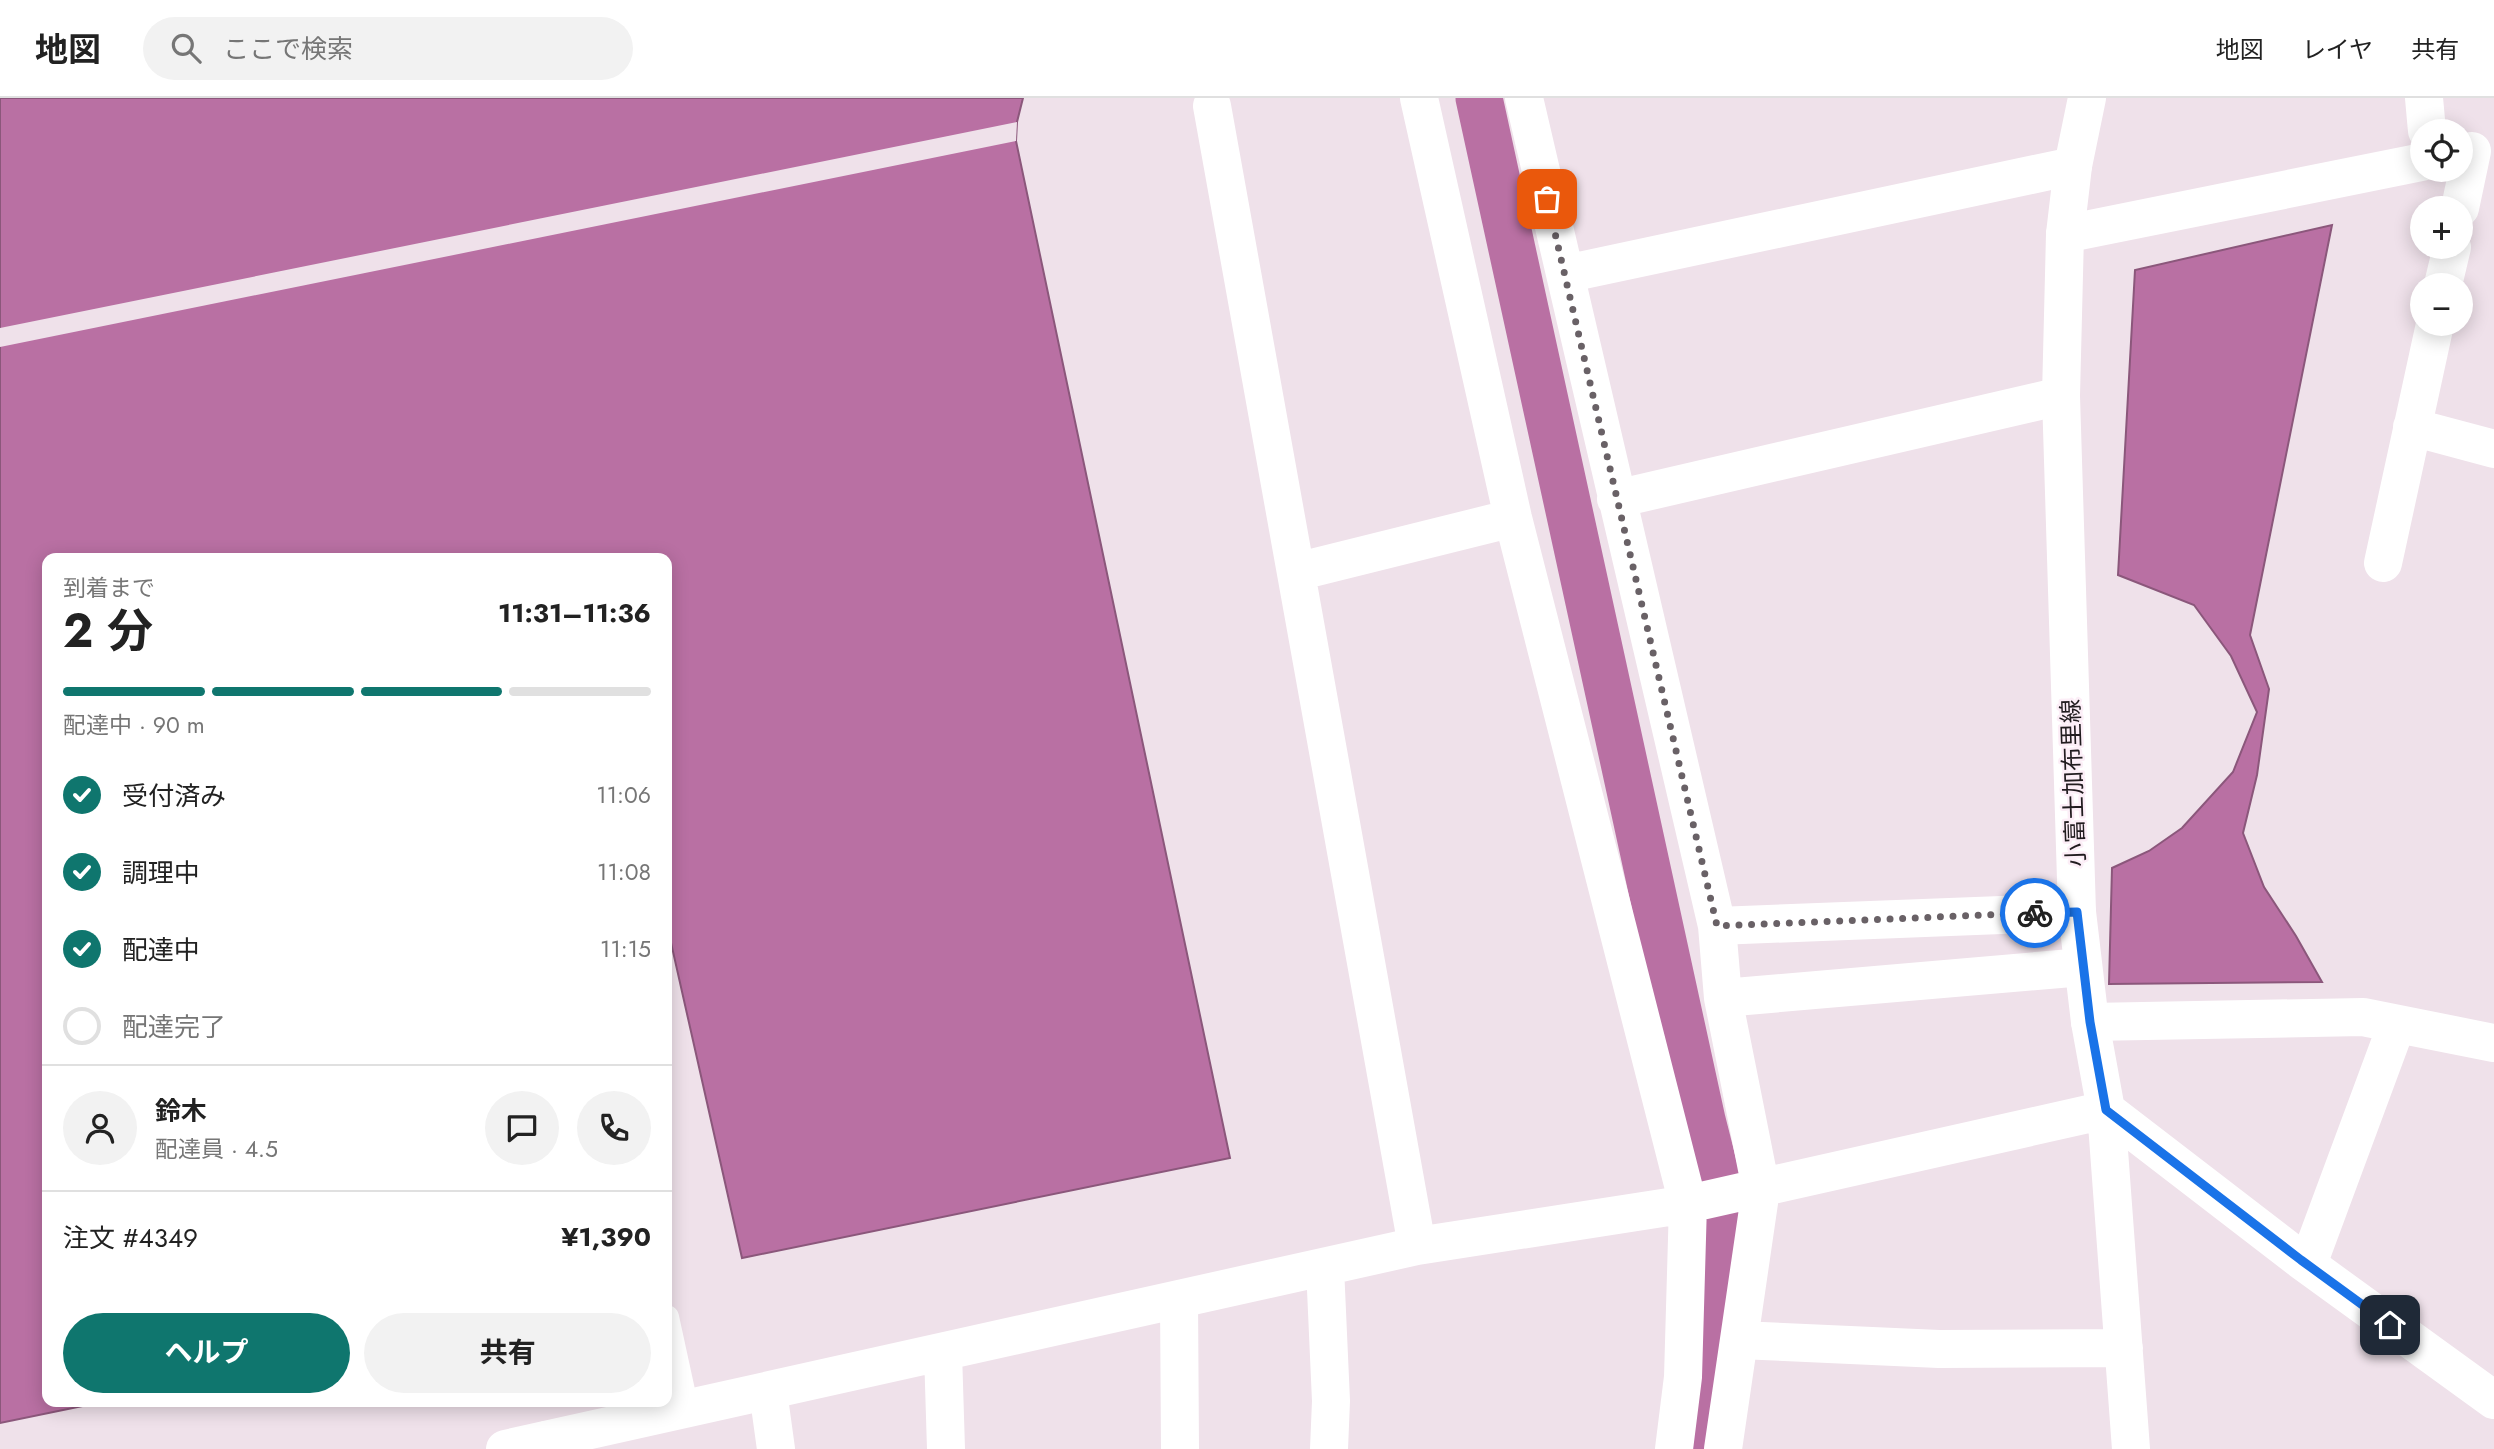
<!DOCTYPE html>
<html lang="ja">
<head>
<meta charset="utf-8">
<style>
	:root { --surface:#fff; --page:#f2f2f2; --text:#222; --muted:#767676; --line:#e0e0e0; --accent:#0f766e }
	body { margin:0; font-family:Jost,"Noto Sans JP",sans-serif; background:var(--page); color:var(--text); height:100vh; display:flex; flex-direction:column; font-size:26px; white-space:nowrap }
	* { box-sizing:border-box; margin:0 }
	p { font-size:23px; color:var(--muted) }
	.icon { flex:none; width:38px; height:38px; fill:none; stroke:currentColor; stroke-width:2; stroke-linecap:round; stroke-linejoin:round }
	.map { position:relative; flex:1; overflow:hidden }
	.panel { position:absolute; left:42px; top:455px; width:630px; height:854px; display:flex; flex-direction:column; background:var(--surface); border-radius:14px; box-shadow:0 4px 18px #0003 }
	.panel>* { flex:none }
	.controls { position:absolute; left:2410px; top:21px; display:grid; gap:14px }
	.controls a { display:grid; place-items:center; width:63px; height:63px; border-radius:50%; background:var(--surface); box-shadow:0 4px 18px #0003; font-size:35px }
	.pin { position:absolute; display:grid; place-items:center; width:60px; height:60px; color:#fff; margin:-30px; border-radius:14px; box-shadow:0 4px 10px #0006 }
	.courier { position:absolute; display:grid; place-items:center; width:70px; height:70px; margin:-35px; border:5px solid #1a73e8; border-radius:50%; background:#fff; color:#222; box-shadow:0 2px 9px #0007 }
	.summary em { font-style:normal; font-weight:700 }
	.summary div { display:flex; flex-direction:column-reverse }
	.summary { display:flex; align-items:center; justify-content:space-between; height:119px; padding:0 21px }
	h1 { font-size:46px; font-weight:700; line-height:52px }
	.bar { display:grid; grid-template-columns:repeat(4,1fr); gap:10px 7px; align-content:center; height:84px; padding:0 21px }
	.bar i { height:9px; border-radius:5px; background:var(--line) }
	.bar .selected { background:var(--accent) }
	.bar p { grid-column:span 4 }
	.line { display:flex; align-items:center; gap:18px; padding:0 21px; border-top:2px solid var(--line) }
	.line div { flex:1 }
	.round { display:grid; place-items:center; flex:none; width:74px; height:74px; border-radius:37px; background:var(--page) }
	ol { padding:0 21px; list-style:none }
	li { display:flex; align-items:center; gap:21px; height:77px }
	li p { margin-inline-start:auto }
	li .icon { padding:7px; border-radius:50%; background:var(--accent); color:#fff; stroke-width:4 }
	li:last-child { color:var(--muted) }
	li i { width:38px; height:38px; border:4px solid var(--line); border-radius:50% }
	.cta { display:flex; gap:14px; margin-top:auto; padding:14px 21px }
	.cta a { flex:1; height:80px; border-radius:42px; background:var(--accent); color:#fff; font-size:28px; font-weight:700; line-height:80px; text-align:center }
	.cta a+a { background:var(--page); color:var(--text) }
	header { display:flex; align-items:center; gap:42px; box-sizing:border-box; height:98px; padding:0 35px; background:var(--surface); border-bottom:2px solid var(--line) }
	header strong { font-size:33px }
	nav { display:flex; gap:38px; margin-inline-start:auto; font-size:24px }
	.search { width:490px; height:63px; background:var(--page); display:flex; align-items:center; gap:18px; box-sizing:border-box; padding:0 24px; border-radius:38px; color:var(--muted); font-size:26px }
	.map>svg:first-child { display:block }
	.water { fill:#b970a3; stroke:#8b577b; stroke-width:2 }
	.pier { fill:#efe1ea }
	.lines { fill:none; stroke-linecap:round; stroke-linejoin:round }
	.canal { stroke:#b970a3; stroke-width:47 }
	.lane { stroke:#fff; stroke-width:24 }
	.street { stroke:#fff; stroke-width:38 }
	.secondary { stroke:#fff; stroke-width:38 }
	.done { stroke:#696166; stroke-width:7; stroke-dasharray:0 12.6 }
	.route { stroke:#1a73e8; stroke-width:9 }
	.labels { text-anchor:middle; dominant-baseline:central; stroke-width:5; stroke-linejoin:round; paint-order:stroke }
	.street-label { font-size:24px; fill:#211c1f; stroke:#fceef7 }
</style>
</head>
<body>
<header>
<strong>地図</strong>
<div class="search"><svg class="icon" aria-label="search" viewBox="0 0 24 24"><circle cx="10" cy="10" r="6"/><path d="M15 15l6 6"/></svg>ここで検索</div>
<nav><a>地図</a><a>レイヤ</a><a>共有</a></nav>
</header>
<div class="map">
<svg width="2494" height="1351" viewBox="0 0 2494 1351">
	<rect width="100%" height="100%" fill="#efe1ea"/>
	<path class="water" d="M0,0H1023L1017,24L1016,43L1230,1060L742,1160L667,827V460H47V1304H102L0,1325Z
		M2332,127L2250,537L2269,591L2257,677L2243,735L2264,789L2296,838L2322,884L2109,886L2112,770L2149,753L2182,730L2233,674L2257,614L2231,558L2194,507L2118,477L2135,172Z"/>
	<path class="pier" d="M1017,24L1016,43L0,249V230Z"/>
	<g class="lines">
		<path class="canal" d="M1479,0L1702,1022L1729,1129L1700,1351"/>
		<path class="lane" d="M667,1219L687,1311"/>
		<path class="street" d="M1419,0L1513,420L1688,1106L1683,1279L1674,1351
			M1524,0L1717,828L2077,814
			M2424,0L2427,33
			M1212,8L1417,1148
			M2460,110L2472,53
			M2065,136L2422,64
			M1565,176L2073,68
			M2443,187L2452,149
			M2412,329L2494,351
			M1616,401L2061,298
			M2383,465L2435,226
			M1296,474L1513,420
			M1717,828L1723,900
			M2090,924L2363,919L2494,945
			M2308,1166L2397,926
			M1325,1169L1331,1303L1329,1351
			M1179,1201L1180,1351
			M1739,1242L1939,1251L2124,1250
			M943,1254L946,1351
			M768,1293L776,1351
			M505,1351L1417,1148L1688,1106L2106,1012L2131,1351
			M1723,1351L1761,1091L1723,900L2083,869"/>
		<path class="secondary" d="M2087,0L2073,68L2065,136L2061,298L2077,814L2090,924L2106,1012L2301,1162L2494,1302
			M546,1342L548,1351"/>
	</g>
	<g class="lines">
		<path class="done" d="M1547,101L1717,828L2035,815"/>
		<path class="route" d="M2035,815L2077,814L2090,924L2106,1012L2301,1162L2390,1227"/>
	</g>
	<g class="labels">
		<g class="street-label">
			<text transform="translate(2073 685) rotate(-92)">小富士加布里線</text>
		</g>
	</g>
</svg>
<div class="controls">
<a><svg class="icon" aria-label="locate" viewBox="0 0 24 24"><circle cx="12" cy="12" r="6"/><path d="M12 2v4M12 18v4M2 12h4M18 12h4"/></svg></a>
<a>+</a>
<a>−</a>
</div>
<div class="pin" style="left:1547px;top:101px;background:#ea580c"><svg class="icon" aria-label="bag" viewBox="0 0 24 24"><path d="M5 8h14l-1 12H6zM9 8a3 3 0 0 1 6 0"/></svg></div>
<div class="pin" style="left:2390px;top:1227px;background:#1f2937"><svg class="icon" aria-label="home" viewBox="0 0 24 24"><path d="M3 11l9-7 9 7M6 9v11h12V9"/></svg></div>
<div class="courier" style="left:2035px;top:815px"><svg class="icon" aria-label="bike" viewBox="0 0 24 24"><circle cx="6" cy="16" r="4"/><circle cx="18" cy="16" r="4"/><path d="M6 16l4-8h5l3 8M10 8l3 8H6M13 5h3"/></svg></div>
<section class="panel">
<div class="summary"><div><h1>2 分</h1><p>到着まで</p></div><em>11:31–11:36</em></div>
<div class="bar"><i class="selected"></i><i class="selected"></i><i class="selected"></i><i></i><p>配達中 · 90 m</p></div>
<ol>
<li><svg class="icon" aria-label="check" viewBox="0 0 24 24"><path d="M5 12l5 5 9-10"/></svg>受付済み<p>11:06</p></li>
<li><svg class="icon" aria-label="check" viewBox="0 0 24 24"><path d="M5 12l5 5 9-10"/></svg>調理中<p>11:08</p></li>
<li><svg class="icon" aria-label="check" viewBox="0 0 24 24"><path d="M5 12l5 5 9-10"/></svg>配達中<p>11:15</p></li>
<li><i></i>配達完了</li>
</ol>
<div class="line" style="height:126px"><a class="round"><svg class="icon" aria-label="person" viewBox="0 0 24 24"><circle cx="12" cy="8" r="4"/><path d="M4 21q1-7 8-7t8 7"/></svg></a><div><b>鈴木</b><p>配達員 · 4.5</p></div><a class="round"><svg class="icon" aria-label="chat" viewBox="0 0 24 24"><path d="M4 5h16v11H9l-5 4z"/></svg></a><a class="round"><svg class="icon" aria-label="phone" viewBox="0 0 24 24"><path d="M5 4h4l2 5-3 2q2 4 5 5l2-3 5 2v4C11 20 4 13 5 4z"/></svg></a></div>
<div class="line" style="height:91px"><div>注文 #4349</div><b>¥1,390</b></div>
<div class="cta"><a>ヘルプ</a><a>共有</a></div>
</section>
</div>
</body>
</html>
